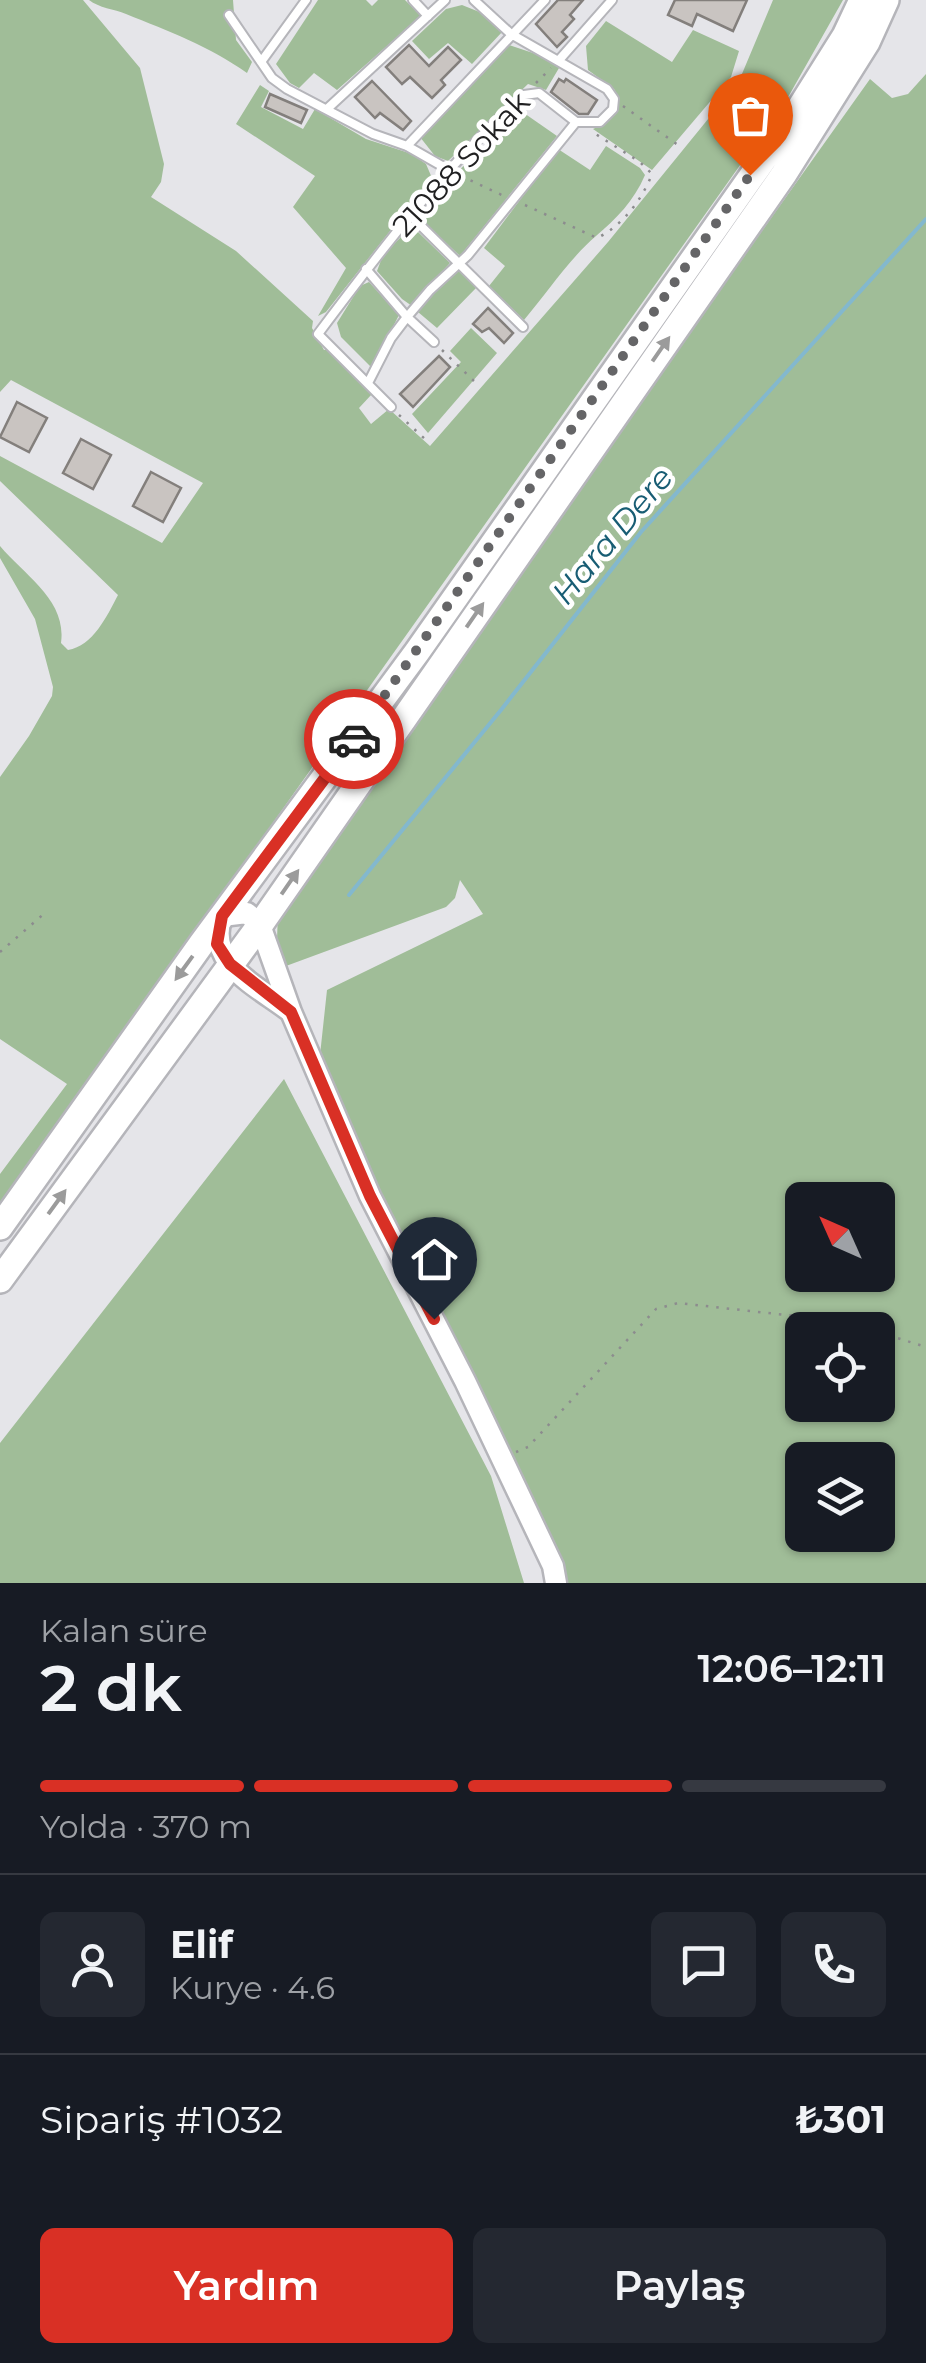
<!DOCTYPE html>
<html lang="tr">
<head>
<meta charset="utf-8">
<style>
	:root { --surface:#171b24; --page:#242831; --text:#f1f3f6; --muted:#9ea1a6; --line:#363941; --accent:#d93025 }
	body { margin:0; font-family:Montserrat,sans-serif; background:var(--page); color:var(--text); height:100vh; display:flex; flex-direction:column; font-size:38px; white-space:nowrap }
	* { box-sizing:border-box; margin:0 }
	p { font-size:32px; color:var(--muted) }
	.icon { flex:none; width:55px; height:55px; fill:none; stroke:currentColor; stroke-width:2; stroke-linecap:round; stroke-linejoin:round }
	.map { position:relative; height:1583px; overflow:hidden }
	.drawer { display:flex; flex-direction:column; background:var(--surface); flex:1 }
	.drawer>* { flex:none }
	.needle { width:65px; rotate:315deg }
	.controls { position:absolute; left:785px; top:1182px; display:grid; gap:20px }
	.controls a { display:grid; place-items:center; width:110px; height:110px; border-radius:15px; background:var(--surface); box-shadow:0 2px 8px #0004; font-size:50px }
	.pin { position:absolute; display:grid; place-items:center; width:85px; height:85px; color:#fff; margin:-102px -42px; border-radius:50% 50% 50% 0; rotate:-45deg; box-shadow:0 0 10px #0007 }
	.pin .icon { rotate:45deg }
	.courier { position:absolute; display:grid; place-items:center; width:100px; height:100px; margin:-50px; border:8px solid #d93025; border-radius:50%; background:#fff; color:#222; box-shadow:0 2px 12px #0007 }
	.headline em { font-style:normal; font-weight:600 }
	.headline div { display:flex; flex-direction:column-reverse }
	.headline { display:flex; align-items:center; justify-content:space-between; height:170px; padding:0 40px }
	h1 { font-size:65px; font-weight:600; line-height:75px }
	.bar { display:grid; grid-template-columns:repeat(4,1fr); gap:15px 10px; align-content:center; height:120px; padding:0 40px }
	.bar i { height:12px; border-radius:8px; background:var(--line) }
	.bar .on { background:var(--accent) }
	.bar p { grid-column:span 4 }
	.line { display:flex; align-items:center; gap:25px; padding:0 40px; border-top:2px solid var(--line) }
	.line div { flex:1 }
	.round { display:grid; place-items:center; flex:none; width:105px; height:105px; border-radius:15px; background:var(--page) }
	.cta { display:flex; gap:20px; margin-top:auto; padding:20px 40px }
	.cta a { flex:1; height:115px; border-radius:15px; background:var(--accent); color:#fff; font-size:40px; font-weight:600; line-height:115px; text-align:center }
	.cta a+a { background:var(--page); color:var(--text) }
	.map>svg:first-child { display:block }
	.green { fill:#a0bd98; fill-rule:evenodd }
	.lines { fill:none; stroke-linecap:round; stroke-linejoin:round }
	.stream { stroke:#83b8ce; stroke-width:4 }
	.building { fill:#c9c4c1; stroke:#837f7c; stroke-width:2.5 }
	.lane-casing { stroke:#b5b5ba; stroke-width:12 }
	.secondary-casing { stroke:#b5b5ba; stroke-width:25 }
	.highway-casing { stroke:#b5b5ba; stroke-width:30 }
	.path { stroke:#8c8c8e; stroke-width:2.5; stroke-dasharray:2.5 8; stroke-linecap:butt }
	.lane { stroke:#fff; stroke-width:8 }
	.secondary { stroke:#fff; stroke-width:20 }
	.highway { stroke:#fff; stroke-width:25 }
	.oneway { fill:#9b9b9b }
	.done { stroke:#656567; stroke-width:10; stroke-dasharray:0 18 }
	.route { stroke:#d93025; stroke-width:12 }
	.labels { text-anchor:middle; dominant-baseline:central; stroke-width:9; stroke-linejoin:round; paint-order:stroke }
	.street-label { font-size:30px; fill:#202021; stroke:#fff }
	.water-label { font-size:32px; font-style:italic; fill:#185d74; stroke:#fff }
</style>
</head>
<body>
<div class="map">
<svg width="926" height="1583" viewBox="0 0 926 1583">
	<rect width="100%" height="100%" fill="#e5e5e9"/>
	<path class="green" d="M0,0H83L140,68L164,164L161,182L151,197L236,251L313,321L312,328L324,350L328,349L372,394L359,408L371,424L389,409L430,446L608,242L739,81L773,0H843L787,99L0,1207V1174L67,1084L0,1039V777L29,736L52,696L53,687L35,619L0,558V546C25,576 67,600 61,643L68,650C93,646 107,616 118,595L0,481V456L162,543L203,483L11,380L0,392Z
		M89,0H233L236,40L252,62L247,73C209,46 168,31 126,14C114,9 99,8 89,0Z
		M318,0H366L372,6L378,0H405L421,16L337,90L314,73L299,88L290,83L276,64Z
		M462,5L487,15L503,31L472,64L448,43L429,59L412,41L446,9Z
		M606,21L672,62L693,30L739,51L731,77L652,170L593,129C609,123 614,116 619,99L614,89L588,70L586,46Z
		M509,45L542,56L559,68L546,90L528,84L448,161L435,156L420,137Z
		M926,74V1583H563L376,1193L320,1055L327,990L483,914L460,880L455,898L446,907L286,966L277,940L278,911L870,79L892,98L908,94ZM802,1200H878V1275H802ZM802,1330H878V1405H802ZM802,1460H878V1535H802Z
		M260,85L269,91L261,107L303,129L315,109L366,139L412,154L426,164L432,178L326,312L318,316L346,268L293,207L315,176L236,124Z
		M521,111L557,136L460,256L423,221L422,214L449,180Z
		M606,146L640,168L645,175C634,201 616,219 596,236C570,258 546,294 524,320L489,286L505,266L484,248L558,149L590,170Z
		M406,232H418L450,263L412,306L402,299L377,271L383,255Z
		M458,270L476,288L437,328L418,312L434,289Z
		M369,282L399,315L372,368L341,337L337,323L360,286Z
		M471,328L497,353L428,433L412,414L461,362L450,351Z
		M284,1079L491,1476L524,1583H0V1443Z"/>
	<g class="lines">
		<path class="stream" d="M349,895L501,710L641,532L926,219"/>
	</g>
	<path class="building" d="M558,0H583L570,15L574,19L562,32L567,37L557,47L536,24Z
		M675,0H747L733,31L697,14L692,26L668,15Z
		M409,45L429,66L448,47L461,60L441,80L445,85L432,98L410,77L402,84L386,67Z
		M559,79L564,82L566,79L597,100L588,114H579L551,92Z
		M372,81L411,121L403,130L380,113L375,118L355,97Z
		M270,94L307,110L301,123L265,107Z
		M488,308L513,333L504,343L489,328L482,332L473,324Z
		M439,356L450,367L413,407L400,394Z
		M17,402L47,418L29,452L0,437Z
		M81,439L111,455L93,489L63,473Z
		M151,472L181,488L163,522L133,506Z"/>
	<g class="lines">
		<defs>
			<path id="lane" d="M413,0L428,16
				M229,15L272,78L287,89L373,134L407,146L449,170
				M560,59L612,0
				M261,62L306,0
				M327,109L445,0
				M407,146L545,0
				M410,215L523,327
				M366,269L407,317L434,342
				M368,383L391,338L407,317L430,290L468,255L576,122H600L613,109L614,99L607,89L511,34L474,0
				M391,407L318,334C381,250 445,166 524,95L539,93L576,122"/>
			<path id="secondary" d="M291,1012C259,987 204,963 222,916L247,913L260,925L291,1012L370,1196L465,1381L553,1566L556,1583"/>
			<path id="highway" d="M0,1227L202,943L417,652L801,106L845,36L862,0
				M0,1280L260,925L784,174L867,42L886,0"/>
		</defs>
		<use href="#lane" class="lane-casing"/>
		<use href="#secondary" class="secondary-casing"/>
		<use href="#highway" class="highway-casing"/>
		<path class="path" d="M536,83L551,68
			M623,106L678,145
			M461,176L504,196
			M525,205L597,238C622,226 642,200 652,174L640,162L594,133
			M442,350L476,383
			M399,415L427,441
			M0,952L46,912
			M878,1332L926,1347
			M516,1452L528,1447L656,1309L678,1303L795,1316L866,1330"/>
		<use href="#lane" class="lane"/>
		<use href="#secondary" class="secondary"/>
		<use href="#highway" class="highway"/>
	</g>
	<defs><path id="oneway-solid" d="M-6-.8H1V-3.2L6.5 0L1 3.2V.8H-6Z" transform="scale(2.5)"/></defs>
	<g class="oneway">
		<use href="#oneway-solid" transform="translate(661 349) rotate(-55)"/>
		<use href="#oneway-solid" transform="translate(475 615) rotate(-55)"/>
		<use href="#oneway-solid" transform="translate(290 882) rotate(-55)"/>
		<use href="#oneway-solid" transform="translate(184 968) rotate(126)"/>
		<use href="#oneway-solid" transform="translate(57 1202) rotate(-54)"/>
	</g>
	<g class="lines">
		<path class="done" d="M354,739L750,175"/>
		<path class="route" d="M354,739L222,916L217,944L230,964L291,1012L370,1196L434,1319"/>
	</g>
	<g class="labels">
		<g class="street-label">
			<text transform="translate(461 164) rotate(-47)">21088 Sokak</text>
		</g>
		<g class="water-label">
			<text transform="translate(612 535) rotate(-50)">Hara Dere</text>
		</g>
	</g>
</svg>
<div class="controls">
<a><svg class="needle" viewBox="-14 -14 28 28"><path d="M0-13l5 13h-10z" fill="#e53935"/><path d="M0 13l5-13h-10z" fill="#9ea1a6"/></svg></a>
<a><svg class="icon" aria-label="locate" viewBox="0 0 24 24"><circle cx="12" cy="12" r="6"/><path d="M12 2v4M12 18v4M2 12h4M18 12h4"/></svg></a>
<a><svg class="icon" aria-label="layers" viewBox="0 0 24 24"><path d="M12 4l9 5-9 5-9-5zM3 14l9 5 9-5"/></svg></a>
</div>
<div class="pin" style="left:750px;top:175px;background:#ea580c"><svg class="icon" aria-label="bag" viewBox="0 0 24 24"><path d="M5 8h14l-1 12H6zM9 8a3 3 0 0 1 6 0"/></svg></div>
<div class="pin" style="left:434px;top:1319px;background:#1f2937"><svg class="icon" aria-label="home" viewBox="0 0 24 24"><path d="M3 11l9-7 9 7M6 9v11h12V9"/></svg></div>
<div class="courier" style="left:354px;top:739px"><svg class="icon" aria-label="car" viewBox="0 0 24 24"><path d="M5 17H2v-5l4-1 3-4h7l3 4 3 1v5h-3M9 17h6M6 11h13"/><circle cx="7" cy="17" r="2"/><circle cx="17" cy="17" r="2"/></svg></div>
</div>
<section class="drawer">
<div class="headline"><div><h1>2 dk</h1><p>Kalan süre</p></div><em>12:06–12:11</em></div>
<div class="bar"><i class="on"></i><i class="on"></i><i class="on"></i><i></i><p>Yolda · 370 m</p></div>
<div class="line" style="height:180px"><a class="round"><svg class="icon" aria-label="person" viewBox="0 0 24 24"><circle cx="12" cy="8" r="4"/><path d="M4 21q1-7 8-7t8 7"/></svg></a><div><b>Elif</b><p>Kurye · 4.6</p></div><a class="round"><svg class="icon" aria-label="chat" viewBox="0 0 24 24"><path d="M4 5h16v11H9l-5 4z"/></svg></a><a class="round"><svg class="icon" aria-label="phone" viewBox="0 0 24 24"><path d="M5 4h4l2 5-3 2q2 4 5 5l2-3 5 2v4C11 20 4 13 5 4z"/></svg></a></div>
<div class="line" style="height:130px"><div>Sipariş #1032</div><b>₺301</b></div>
<div class="cta"><a>Yardım</a><a>Paylaş</a></div>
</section>
</body>
</html>
